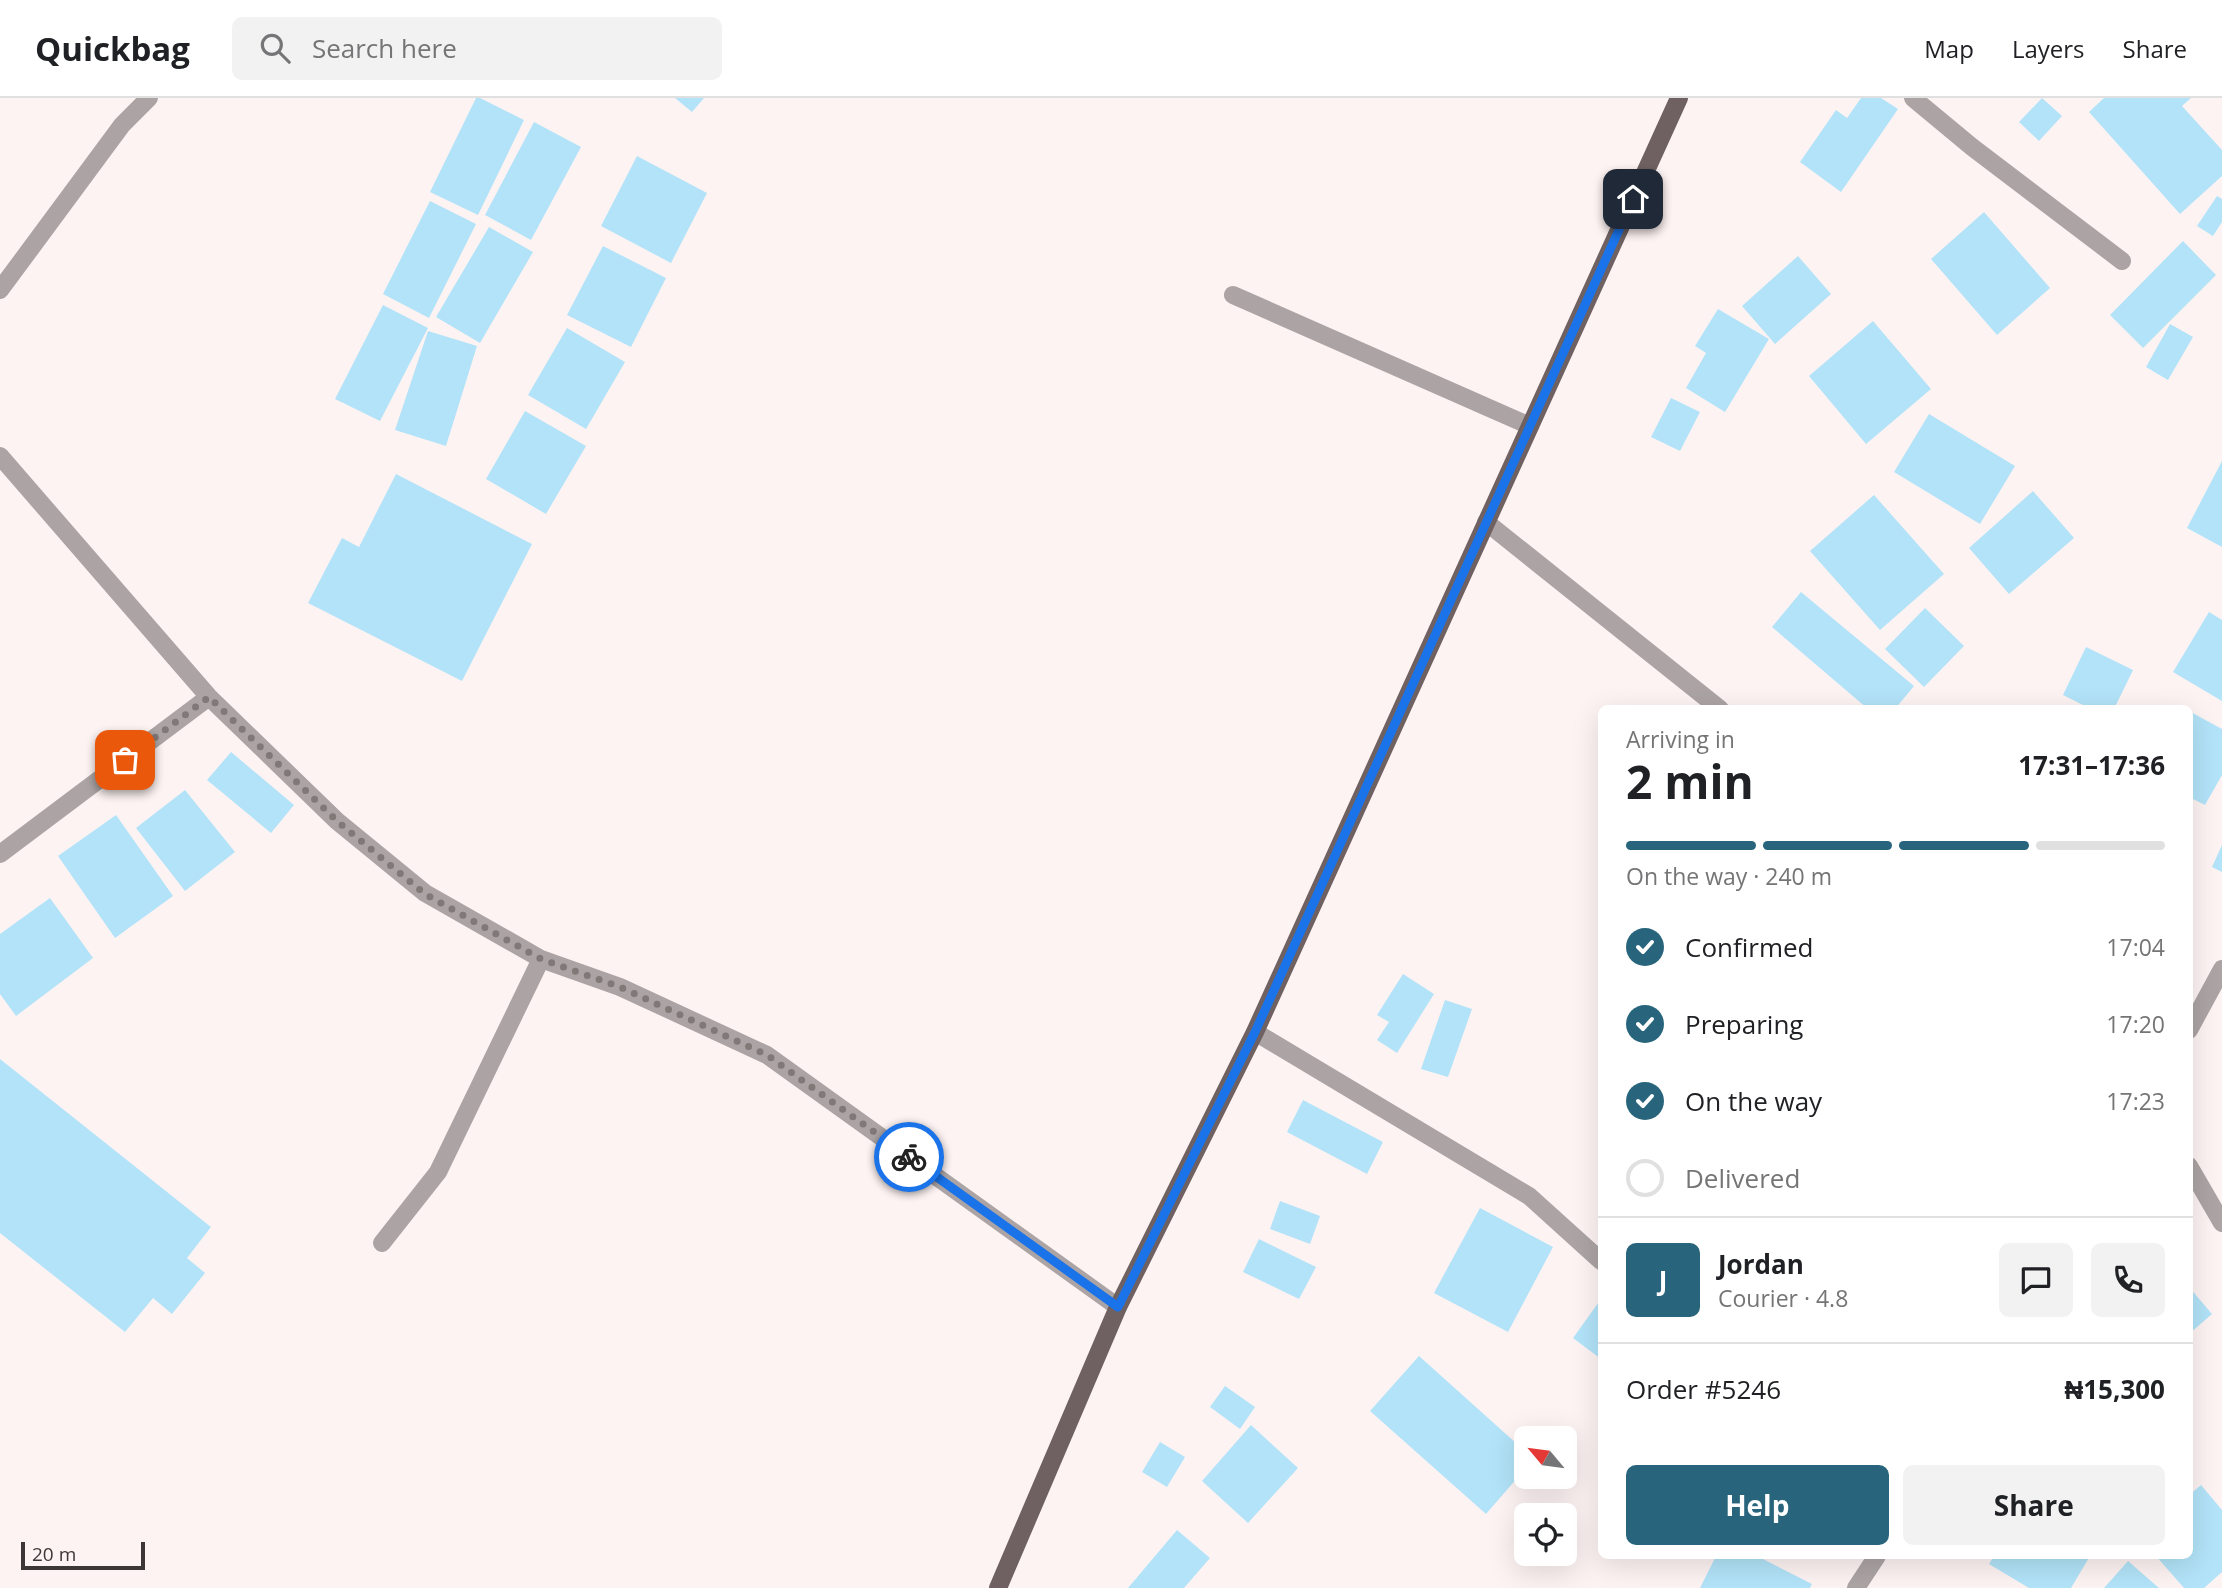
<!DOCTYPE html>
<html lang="en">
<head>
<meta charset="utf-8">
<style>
	:root { --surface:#fff; --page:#f2f2f2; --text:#202124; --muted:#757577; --line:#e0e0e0; --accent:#28657c }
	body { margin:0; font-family:"Open Sans",sans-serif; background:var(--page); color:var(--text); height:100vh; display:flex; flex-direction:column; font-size:26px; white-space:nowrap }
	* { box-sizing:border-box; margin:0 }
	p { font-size:23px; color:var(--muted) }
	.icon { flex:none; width:38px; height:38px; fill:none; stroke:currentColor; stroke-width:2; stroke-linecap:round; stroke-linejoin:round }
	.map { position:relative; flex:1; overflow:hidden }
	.sheet { position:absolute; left:1598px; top:607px; width:595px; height:854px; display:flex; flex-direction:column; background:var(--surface); border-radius:10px; box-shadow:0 7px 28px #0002 }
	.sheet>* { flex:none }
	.needle { width:46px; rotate:299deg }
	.tools { position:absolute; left:1514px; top:1328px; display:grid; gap:14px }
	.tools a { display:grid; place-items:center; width:63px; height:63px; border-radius:10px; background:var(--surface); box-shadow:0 7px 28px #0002; font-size:35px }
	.scale { position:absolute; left:21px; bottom:18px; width:124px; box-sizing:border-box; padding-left:7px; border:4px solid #3d3636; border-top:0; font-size:19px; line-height:24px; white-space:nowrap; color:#3d3636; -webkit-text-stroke:5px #fef3f3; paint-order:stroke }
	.pin { position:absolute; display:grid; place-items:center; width:60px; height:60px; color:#fff; margin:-30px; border-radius:14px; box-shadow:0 4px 10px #0006 }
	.courier { position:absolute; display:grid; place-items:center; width:70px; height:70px; margin:-35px; border:5px solid #1a73e8; border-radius:50%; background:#fff; color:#222; box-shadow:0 2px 9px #0007 }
	.overview em { font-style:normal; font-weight:700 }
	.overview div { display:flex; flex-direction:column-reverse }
	.overview { display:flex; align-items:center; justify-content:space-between; height:119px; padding:0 28px }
	h1 { font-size:46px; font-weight:700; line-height:52px }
	.bar { display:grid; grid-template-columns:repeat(4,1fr); gap:10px 7px; align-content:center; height:84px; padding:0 28px }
	.bar i { height:9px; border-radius:5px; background:var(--line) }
	.bar .active { background:var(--accent) }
	.bar p { grid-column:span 4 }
	.line { display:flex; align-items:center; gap:18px; padding:0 28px; border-top:2px solid var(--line) }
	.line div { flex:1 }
	.round { display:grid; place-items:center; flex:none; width:74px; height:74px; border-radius:10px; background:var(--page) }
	ol { padding:0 28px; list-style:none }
	li { display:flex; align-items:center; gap:21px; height:77px }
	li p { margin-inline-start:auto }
	li .icon { padding:7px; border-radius:50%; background:var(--accent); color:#fff; stroke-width:4 }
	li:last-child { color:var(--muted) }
	li i { width:38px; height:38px; border:4px solid var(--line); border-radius:50% }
	.cta { display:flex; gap:14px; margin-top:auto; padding:14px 28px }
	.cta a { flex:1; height:80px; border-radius:10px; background:var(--accent); color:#fff; font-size:28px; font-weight:700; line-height:80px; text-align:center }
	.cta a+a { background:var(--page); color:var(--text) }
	header { display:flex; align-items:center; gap:42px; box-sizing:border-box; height:98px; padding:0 35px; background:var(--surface); border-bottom:2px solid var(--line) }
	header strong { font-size:33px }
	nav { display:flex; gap:38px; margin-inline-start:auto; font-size:24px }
	.search { width:490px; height:63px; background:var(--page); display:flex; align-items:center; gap:18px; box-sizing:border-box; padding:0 24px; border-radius:10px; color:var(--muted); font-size:26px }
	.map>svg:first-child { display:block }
	.building { fill:#b2e3f8 }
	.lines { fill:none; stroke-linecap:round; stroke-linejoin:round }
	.minor { stroke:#aca4a4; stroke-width:18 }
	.major { stroke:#6f6161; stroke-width:18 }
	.done { stroke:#817878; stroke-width:7; stroke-dasharray:0 12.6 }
	.route { stroke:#1a73e8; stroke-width:9 }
</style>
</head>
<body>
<header>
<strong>Quickbag</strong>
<div class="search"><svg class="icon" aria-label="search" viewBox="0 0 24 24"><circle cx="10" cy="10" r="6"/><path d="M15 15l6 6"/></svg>Search here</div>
<nav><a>Map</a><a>Layers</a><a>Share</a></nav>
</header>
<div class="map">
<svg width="2222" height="1490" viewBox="0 0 2222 1490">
	<rect width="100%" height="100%" fill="#fef3f3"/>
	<path class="building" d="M476,0H480L524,22L478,117L430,94Z
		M675,0H704L692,14Z
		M1861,0H1881L1898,11L1841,94L1800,64L1836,12L1847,20Z
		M2042,0L2062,18L2039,43L2019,24Z
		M2104,0H2191L2182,8L2222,52V78L2180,116L2089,14Z
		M534,24L581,49L531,142L485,117Z
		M637,58L707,95L671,165L601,128Z
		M2217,98L2222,101V124L2213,138L2197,128Z
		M430,103L476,126L429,220L383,196Z
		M1984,114L2050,190L1997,237L1931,161Z
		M489,129L533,154L480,245L436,219Z
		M2183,143L2216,177L2143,250L2110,217Z
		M603,148L666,180L631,249L567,217Z
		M1798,158L1831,196L1775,246L1742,208Z
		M383,207L428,230L380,323L335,301Z
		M1718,211L1769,241L1725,314L1686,290L1706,255L1695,248Z
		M1873,223L1931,291L1866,346L1809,278Z
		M2170,226L2193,239L2168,282L2146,269Z
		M567,230L625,264L586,331L528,297Z
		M428,233L477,248L446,348L395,332Z
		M1671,300L1700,314L1680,353L1651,339Z
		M525,313L586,348L546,416L486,381Z
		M1929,316L2015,368L1980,426L1894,374Z
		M2222,363V449L2187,430Z
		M396,376L532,446L462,583L308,505L342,440L359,449Z
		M2033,393L2074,440L2009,496L1969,450Z
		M1874,397L1944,476L1880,532L1810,453Z
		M1801,494L1914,588L1895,611H1868L1772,529Z
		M1925,510L1964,548L1924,589L1885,551Z
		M2209,514L2222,522V603L2173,574Z
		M2086,549L2133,572L2114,611H2091L2063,597Z
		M2189,613L2222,631V677L2205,707L2189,699Z
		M231,654L294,707L271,735L207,682Z
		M185,692L235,754L185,793L136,730Z
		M116,717L173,798L115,840L58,758Z
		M2222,747V774L2212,769Z
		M50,800L93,860L16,918L0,896V836Z
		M1403,876L1434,896L1397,955L1377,942L1389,924L1377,917Z
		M1445,902L1472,911L1448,979L1421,971Z
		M0,961L211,1129L187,1160L205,1175L172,1216L153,1200L125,1234L0,1135Z
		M1303,1002L1383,1044L1367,1076L1287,1034Z
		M1280,1103L1320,1118L1310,1146L1270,1131Z
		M1480,1110L1553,1149L1508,1234L1434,1195Z
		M1259,1141L1316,1169L1299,1201L1243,1174Z
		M2189,1189L2212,1216L2189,1236Z
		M1601,1201V1261L1573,1240Z
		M1419,1258L1526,1354V1370L1486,1416L1370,1313Z
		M1225,1288L1255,1309L1240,1331L1210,1309Z
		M1251,1327L1298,1370L1248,1425L1202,1383Z
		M1160,1344L1185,1359L1167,1389L1142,1374Z
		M2201,1387L2222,1412V1474L2204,1490H2184L2156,1458H2189V1397Z
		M1177,1432L1210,1460L1184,1490H1128Z
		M1716,1458H1757L1812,1486L1810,1490H1700Z
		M1994,1458H2090L2071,1490H2029L1989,1466Z
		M2128,1463L2159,1490H2104Z"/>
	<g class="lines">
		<path class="minor" d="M1913,0L1972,49L2122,163
			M0,192L122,27L149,0
			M1233,197L1530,328
			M0,358L209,599L337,723L425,795L541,861L620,889L767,957L1118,1209
			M1486,424L1720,611
			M0,756L209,599
			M2189,932L2222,871
			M1255,934L1529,1098L1601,1163
			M2189,1068L2222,1125
			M382,1145L438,1074L541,861
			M1856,1490L1877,1458"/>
		<path class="major" d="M998,1490L1118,1209L1255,934L1679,0"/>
	</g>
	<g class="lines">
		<path class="done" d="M125,662L209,599L337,723L425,796L541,861L620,889L767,957L909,1059"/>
		<path class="route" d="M909,1059L1118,1209L1255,934L1633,101"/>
	</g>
</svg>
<div class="tools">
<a><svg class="needle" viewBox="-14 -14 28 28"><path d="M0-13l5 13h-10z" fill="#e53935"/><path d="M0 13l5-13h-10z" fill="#757577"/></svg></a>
<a><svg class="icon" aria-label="locate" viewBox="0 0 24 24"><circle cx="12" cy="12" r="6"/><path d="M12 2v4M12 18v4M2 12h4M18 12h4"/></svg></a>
</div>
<div class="scale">20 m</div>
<div class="pin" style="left:125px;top:662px;background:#ea580c"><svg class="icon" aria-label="bag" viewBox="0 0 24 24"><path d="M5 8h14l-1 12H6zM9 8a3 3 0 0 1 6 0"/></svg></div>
<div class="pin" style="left:1633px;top:101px;background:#1f2937"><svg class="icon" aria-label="home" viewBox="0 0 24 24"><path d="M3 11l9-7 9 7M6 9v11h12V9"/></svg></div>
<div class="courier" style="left:909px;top:1059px"><svg class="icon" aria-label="bike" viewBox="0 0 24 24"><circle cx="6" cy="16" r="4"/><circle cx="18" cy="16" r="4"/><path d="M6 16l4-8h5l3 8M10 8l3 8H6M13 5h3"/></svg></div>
<section class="sheet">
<div class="overview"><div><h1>2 min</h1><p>Arriving in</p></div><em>17:31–17:36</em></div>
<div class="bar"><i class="active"></i><i class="active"></i><i class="active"></i><i></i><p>On the way · 240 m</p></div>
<ol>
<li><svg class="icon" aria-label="check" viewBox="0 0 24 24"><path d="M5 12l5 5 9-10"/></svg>Confirmed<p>17:04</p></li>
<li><svg class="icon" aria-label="check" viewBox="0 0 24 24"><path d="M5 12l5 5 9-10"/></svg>Preparing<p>17:20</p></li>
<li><svg class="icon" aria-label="check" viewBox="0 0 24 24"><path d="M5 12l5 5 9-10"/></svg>On the way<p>17:23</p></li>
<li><i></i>Delivered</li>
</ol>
<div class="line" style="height:126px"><b class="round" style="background:var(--accent);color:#fff">J</b><div><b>Jordan</b><p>Courier · 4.8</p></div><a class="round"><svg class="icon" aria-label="chat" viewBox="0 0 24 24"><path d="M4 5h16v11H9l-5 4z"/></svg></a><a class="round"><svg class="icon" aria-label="phone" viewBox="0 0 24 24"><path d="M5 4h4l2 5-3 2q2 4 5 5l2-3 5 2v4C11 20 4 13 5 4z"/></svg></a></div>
<div class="line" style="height:91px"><div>Order #5246</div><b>₦15,300</b></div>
<div class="cta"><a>Help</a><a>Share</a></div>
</section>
</div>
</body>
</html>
